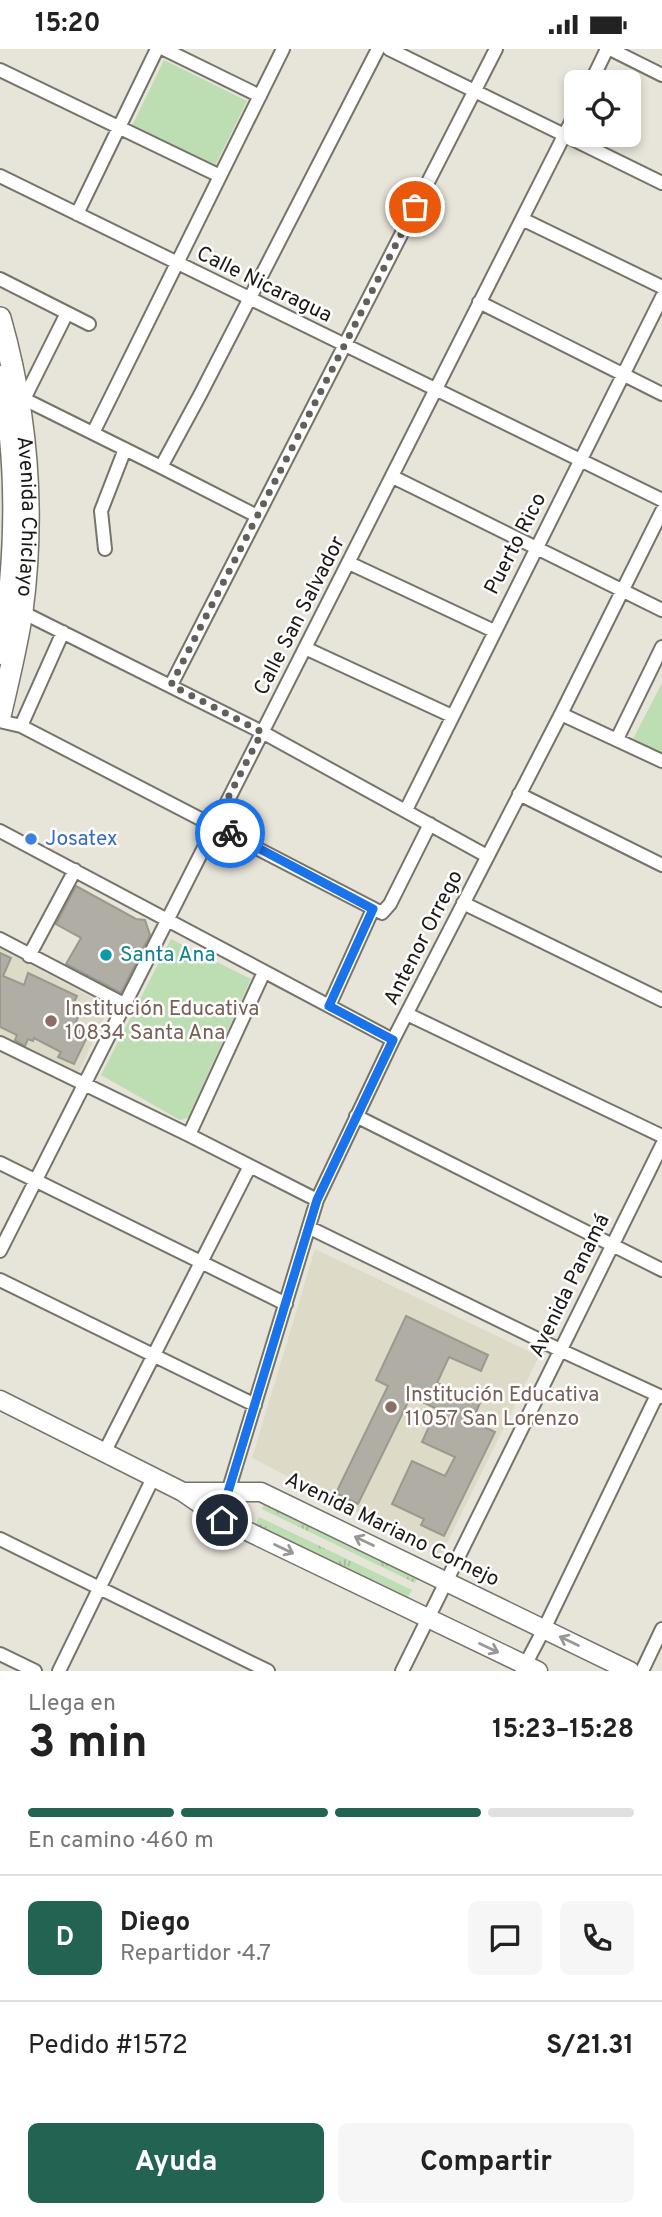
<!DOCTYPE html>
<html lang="es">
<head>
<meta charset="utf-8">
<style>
	:root { --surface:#fff; --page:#f6f6f6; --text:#222; --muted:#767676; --line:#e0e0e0; --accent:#226352 }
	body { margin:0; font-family:Overpass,sans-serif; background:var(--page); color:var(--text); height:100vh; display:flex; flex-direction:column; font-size:26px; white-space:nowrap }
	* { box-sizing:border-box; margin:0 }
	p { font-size:23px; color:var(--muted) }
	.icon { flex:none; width:38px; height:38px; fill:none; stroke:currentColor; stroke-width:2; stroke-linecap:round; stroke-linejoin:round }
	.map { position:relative; height:1622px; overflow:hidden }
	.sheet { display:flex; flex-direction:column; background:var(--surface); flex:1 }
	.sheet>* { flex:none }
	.tools { position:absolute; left:564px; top:21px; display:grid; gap:14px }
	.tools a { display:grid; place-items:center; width:77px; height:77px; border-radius:10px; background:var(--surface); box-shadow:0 4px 10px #0003; font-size:35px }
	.pin { position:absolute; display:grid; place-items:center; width:60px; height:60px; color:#fff; margin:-30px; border:4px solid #fff; border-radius:50%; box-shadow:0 2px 7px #0007 }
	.courier { position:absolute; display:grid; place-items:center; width:70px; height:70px; margin:-35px; border:5px solid #1a73e8; border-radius:50%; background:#fff; color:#222; box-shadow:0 2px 9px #0007 }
	.head em { font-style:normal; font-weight:700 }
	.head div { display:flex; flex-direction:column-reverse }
	.head { display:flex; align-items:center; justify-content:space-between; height:119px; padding:0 28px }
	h1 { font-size:46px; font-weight:700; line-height:52px }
	.bar { display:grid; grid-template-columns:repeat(4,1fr); gap:10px 7px; align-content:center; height:84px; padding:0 28px }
	.bar i { height:9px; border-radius:5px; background:var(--line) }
	.bar .on { background:var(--accent) }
	.bar p { grid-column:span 4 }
	.line { display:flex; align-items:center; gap:18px; padding:0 28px; border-top:2px solid var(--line) }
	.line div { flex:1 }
	.round { display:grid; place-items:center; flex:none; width:74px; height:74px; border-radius:10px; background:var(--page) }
	.primary-button { display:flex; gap:14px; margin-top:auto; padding:14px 28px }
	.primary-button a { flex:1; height:80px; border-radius:10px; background:var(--accent); color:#fff; font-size:28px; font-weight:700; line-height:80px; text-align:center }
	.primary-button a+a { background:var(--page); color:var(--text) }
	.status { display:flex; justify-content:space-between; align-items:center; height:49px; padding:0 35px; background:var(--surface); direction:ltr }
	.status svg { height:19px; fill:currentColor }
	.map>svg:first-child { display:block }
	.built { fill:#dedac8 }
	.grass { fill:url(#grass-tufts) }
	.green { fill:#bdddb3 }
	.building { fill:#b0aea4; stroke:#9b988e; stroke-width:2 }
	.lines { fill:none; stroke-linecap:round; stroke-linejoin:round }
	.street-casing { stroke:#76746a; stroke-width:16 }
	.secondary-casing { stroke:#76746a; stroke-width:21 }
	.primary-casing { stroke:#76746a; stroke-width:24 }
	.street { stroke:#fff; stroke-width:12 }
	.secondary { stroke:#fff; stroke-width:18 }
	.primary { stroke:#fff; stroke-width:21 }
	.oneway { stroke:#989896 }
	.done { stroke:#62605a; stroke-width:7; stroke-dasharray:0 12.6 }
	.route { stroke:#1a73e8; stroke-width:9 }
	.shop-dot { fill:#3f7fe0; stroke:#fff; stroke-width:2.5 }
	.culture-dot { fill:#0f9aa8; stroke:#fff; stroke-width:2.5 }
	.education-dot { fill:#8d6e63; stroke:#fff; stroke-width:2.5 }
	.labels { text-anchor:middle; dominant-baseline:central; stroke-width:5; stroke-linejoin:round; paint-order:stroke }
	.street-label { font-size:21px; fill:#1a1916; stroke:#fff }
	.shop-label { font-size:21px; fill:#366cbe; stroke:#fff; text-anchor:start }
	.culture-label { font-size:21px; fill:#0d838f; stroke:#fff; text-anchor:start }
	.education-label { font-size:21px; fill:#785e54; stroke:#fff; text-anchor:start }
</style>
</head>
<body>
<div class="status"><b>15:20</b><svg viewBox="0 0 49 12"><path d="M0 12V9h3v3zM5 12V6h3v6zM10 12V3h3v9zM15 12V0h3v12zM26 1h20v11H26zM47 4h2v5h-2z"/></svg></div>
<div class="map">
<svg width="662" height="1622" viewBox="0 0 662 1622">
	<defs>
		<pattern id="grass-tufts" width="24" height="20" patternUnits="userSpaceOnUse" patternTransform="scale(1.75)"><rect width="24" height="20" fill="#bdddb3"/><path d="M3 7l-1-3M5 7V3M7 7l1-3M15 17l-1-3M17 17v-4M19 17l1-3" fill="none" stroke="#a2bd99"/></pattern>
	</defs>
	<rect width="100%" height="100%" fill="#e7e4d9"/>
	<path class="built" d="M0,899L109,958L78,1025L0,986Z
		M315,1200L539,1307L441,1506L252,1409Z"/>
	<path class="grass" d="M266,1452L419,1527L415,1534L262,1460Z
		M259,1468L412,1541L408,1548L256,1475Z"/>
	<path class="green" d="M164,11L247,52L215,117L132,77Z
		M662,634V704L633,690Z
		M171,890L251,930L188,1069L180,1071L101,1026Z"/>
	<path class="building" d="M76,837L136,870L145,871L150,886L121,944L66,915L81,889L56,875Z
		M0,904L11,909L3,927L24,936L28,924L77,947L71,960L80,964L73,979L88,986L74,1015L58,1008L61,1003L34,989L33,992L28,990L25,997L15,991L17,986L0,978Z
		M406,1267L488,1306L481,1322L449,1308L437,1334L480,1354L472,1372L495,1383L444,1487L421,1476L424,1470L392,1455L412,1412L445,1427L455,1408L422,1393L437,1360L411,1347L358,1455L336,1444L388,1337L376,1331Z"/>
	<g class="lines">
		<defs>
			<path id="street" d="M164,0L260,47
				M389,0L662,134
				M610,0L662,26
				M0,21L220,127
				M591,33L607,0
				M0,127L662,451
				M77,165L157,0
				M522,170L662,238
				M0,230L89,275
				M479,253L662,345
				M18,347L161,418L257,467
				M24,350L67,264
				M93,384L283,0
				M161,418L200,346L378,0
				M393,428L662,561
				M105,500L101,462L125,400
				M349,514L494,582
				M22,563L262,683L487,807
				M305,599L452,667
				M171,636L496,0
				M561,665L662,712
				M0,672L21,677L382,864L390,855L430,775
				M21,677L63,583
				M617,690L662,598
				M519,745L662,816
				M406,761L662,248
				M0,782L393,991
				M463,854L662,951
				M0,890L124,955
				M29,907L75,821
				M329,957L373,860
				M407,965L662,1087
				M0,994L189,1086L317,1151
				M356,1067L662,1221
				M189,1086L264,923
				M0,1114L286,1255
				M310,1179L560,1301L662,1348
				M0,1202L576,63
				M0,1231L255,1356
				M104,1404L250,1117
				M222,1470L228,1443L317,1151L393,991L561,665L662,462
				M0,1490L268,1622
				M0,1605L35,1622
				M59,1622L153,1429
				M402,1622L662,1096
				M522,1622L544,1580L657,1346
				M642,1622L662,1580"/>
			<path id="secondary" d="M0,326C18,419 15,513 0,606
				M0,1351L183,1443L222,1470L538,1622
				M183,1443H261L630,1622"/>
			<g id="primary">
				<path id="s1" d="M0,269C27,364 35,463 22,562C17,597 8,632 0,667"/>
			</g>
		</defs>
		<use href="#street" class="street-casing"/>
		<use href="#secondary" class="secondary-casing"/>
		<use href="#primary" class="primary-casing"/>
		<use href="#street" class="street"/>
		<use href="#secondary" class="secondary"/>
		<use href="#primary" class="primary"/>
	</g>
	<defs><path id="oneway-shaft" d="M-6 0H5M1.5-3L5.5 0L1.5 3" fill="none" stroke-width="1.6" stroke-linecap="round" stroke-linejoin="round" transform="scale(1.75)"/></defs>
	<g class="oneway">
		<use href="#oneway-shaft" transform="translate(364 1492) rotate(-154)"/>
		<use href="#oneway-shaft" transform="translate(284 1500) rotate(26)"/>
		<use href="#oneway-shaft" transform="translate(569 1592) rotate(-154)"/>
		<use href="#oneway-shaft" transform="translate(489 1599) rotate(25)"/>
	</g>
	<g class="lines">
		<path class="done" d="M230,784L214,776L262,683L171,636L415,158"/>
		<path class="route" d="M222,1471L228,1443L317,1151L393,991L329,957L373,860L230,784"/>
	</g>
	<circle class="shop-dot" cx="31" cy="790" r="7"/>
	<circle class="culture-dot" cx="106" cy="906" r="7"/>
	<g class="education-dot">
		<circle cx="51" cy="972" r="7"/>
		<circle cx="391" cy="1358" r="7"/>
	</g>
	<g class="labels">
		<g class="street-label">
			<text transform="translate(264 236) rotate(26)">Calle Nicaragua</text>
			<text stroke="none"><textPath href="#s1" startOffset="201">Avenida Chiclayo</textPath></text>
			<text transform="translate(516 495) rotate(-63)">Puerto Rico</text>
			<text transform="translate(300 567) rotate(-63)">Calle San Salvador</text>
			<text transform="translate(424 889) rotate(-63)">Antenor Orrego</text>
			<text transform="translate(570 1237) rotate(-64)">Avenida Panamá</text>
			<text transform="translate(392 1481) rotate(26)">Avenida Mariano Cornejo</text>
		</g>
		<g class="shop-label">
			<text x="45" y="790">Josatex</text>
		</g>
		<g class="culture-label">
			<text x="120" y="906">Santa Ana</text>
		</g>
		<g class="education-label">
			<text x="65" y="960">Institución Educativa<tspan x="65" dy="24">10834 Santa Ana</tspan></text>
			<text x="405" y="1346">Institución Educativa<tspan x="405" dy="24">11057 San Lorenzo</tspan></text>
		</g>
	</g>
</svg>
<div class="tools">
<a><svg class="icon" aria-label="locate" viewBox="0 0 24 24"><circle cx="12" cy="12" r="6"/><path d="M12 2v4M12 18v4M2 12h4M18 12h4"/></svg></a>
</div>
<div class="pin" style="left:415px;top:158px;background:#ea580c"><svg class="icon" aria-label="bag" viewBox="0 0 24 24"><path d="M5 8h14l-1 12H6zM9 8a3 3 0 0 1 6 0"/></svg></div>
<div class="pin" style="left:222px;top:1471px;background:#1f2937"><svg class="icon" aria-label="home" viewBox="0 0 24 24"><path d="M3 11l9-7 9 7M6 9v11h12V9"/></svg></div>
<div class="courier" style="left:230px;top:784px"><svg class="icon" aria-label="bike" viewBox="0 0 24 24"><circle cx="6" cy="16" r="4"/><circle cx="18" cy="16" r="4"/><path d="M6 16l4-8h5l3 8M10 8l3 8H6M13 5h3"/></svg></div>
</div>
<section class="sheet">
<div class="head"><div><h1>3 min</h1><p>Llega en</p></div><em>15:23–15:28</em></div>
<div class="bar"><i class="on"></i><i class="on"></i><i class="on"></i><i></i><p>En camino · 460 m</p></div>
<div class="line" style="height:126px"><b class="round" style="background:var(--accent);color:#fff">D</b><div><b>Diego</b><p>Repartidor · 4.7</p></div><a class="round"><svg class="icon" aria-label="chat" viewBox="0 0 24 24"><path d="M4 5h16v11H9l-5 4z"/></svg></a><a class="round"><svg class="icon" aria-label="phone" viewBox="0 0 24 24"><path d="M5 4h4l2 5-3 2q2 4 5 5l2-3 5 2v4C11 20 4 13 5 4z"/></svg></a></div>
<div class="line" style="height:91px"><div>Pedido #1572</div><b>S/21.31</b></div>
<div class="primary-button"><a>Ayuda</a><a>Compartir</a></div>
</section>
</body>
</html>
